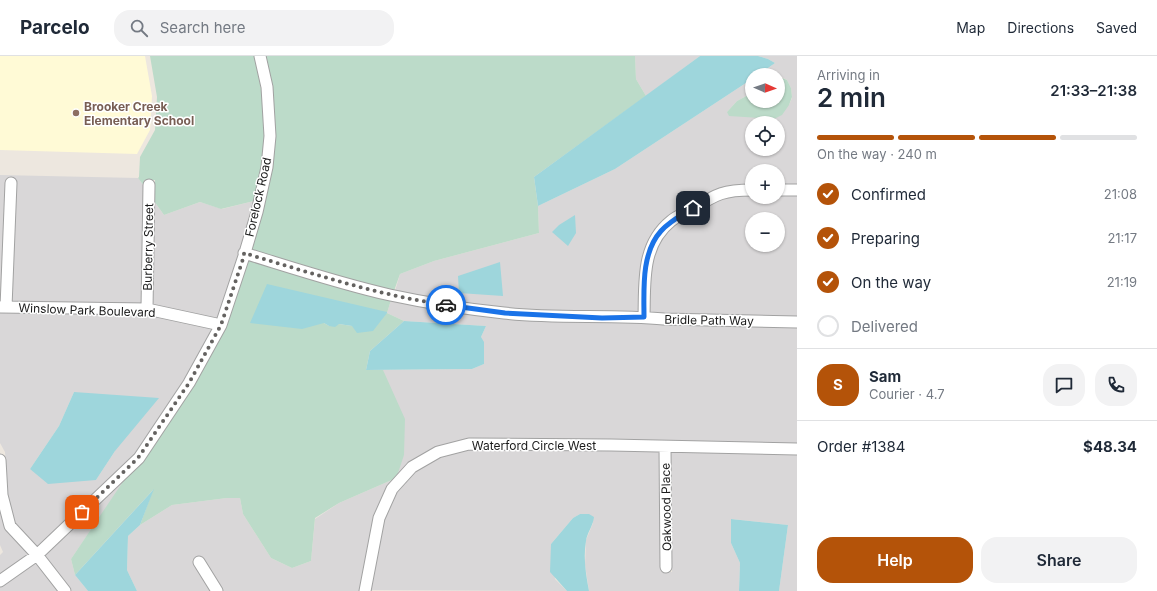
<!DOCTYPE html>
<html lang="en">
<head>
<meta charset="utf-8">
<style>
	:root { --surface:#fff; --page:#f2f2f3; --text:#1f2937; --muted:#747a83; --line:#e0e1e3; --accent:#b45309 }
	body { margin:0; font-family:Inter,sans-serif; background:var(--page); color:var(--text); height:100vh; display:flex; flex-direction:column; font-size:15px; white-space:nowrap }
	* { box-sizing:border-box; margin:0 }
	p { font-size:13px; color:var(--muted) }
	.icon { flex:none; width:22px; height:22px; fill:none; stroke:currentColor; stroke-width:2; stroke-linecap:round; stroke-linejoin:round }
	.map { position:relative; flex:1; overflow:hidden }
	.sheet { display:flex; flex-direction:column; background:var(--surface); width:360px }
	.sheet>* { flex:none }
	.needle { width:26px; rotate:92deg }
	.fabs { position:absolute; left:745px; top:12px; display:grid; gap:8px }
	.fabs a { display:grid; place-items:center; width:40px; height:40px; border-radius:50%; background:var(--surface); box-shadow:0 1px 3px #0004; font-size:20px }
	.pin { position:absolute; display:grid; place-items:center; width:34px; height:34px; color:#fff; margin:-17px; border-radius:8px; box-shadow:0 2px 6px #0006 }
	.courier { position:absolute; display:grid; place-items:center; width:40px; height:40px; margin:-20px; border:3px solid #1a73e8; border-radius:50%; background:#fff; color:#222; box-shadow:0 1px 5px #0007 }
	.head em { font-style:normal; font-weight:600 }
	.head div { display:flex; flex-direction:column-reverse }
	.head { display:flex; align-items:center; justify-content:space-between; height:68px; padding:0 20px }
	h1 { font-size:26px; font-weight:600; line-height:30px }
	.bar { display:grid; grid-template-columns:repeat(4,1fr); gap:6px 4px; align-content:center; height:48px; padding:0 20px }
	.bar i { height:5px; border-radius:3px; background:var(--line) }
	.bar .on { background:var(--accent) }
	.bar p { grid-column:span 4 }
	.line { display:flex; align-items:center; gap:10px; padding:0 20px; border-top:1px solid var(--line) }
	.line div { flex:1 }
	.round { display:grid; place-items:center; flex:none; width:42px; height:42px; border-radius:16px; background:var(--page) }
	ol { padding:0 20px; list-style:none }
	li { display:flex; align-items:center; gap:12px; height:44px }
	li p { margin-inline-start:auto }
	li .icon { padding:4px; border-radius:50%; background:var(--accent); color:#fff; stroke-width:4 }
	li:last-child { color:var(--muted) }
	li i { width:22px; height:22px; border:2px solid var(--line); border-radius:50% }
	.primary-button { display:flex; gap:8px; margin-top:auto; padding:8px 20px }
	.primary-button a { flex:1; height:46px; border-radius:16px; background:var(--accent); color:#fff; font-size:16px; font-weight:600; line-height:46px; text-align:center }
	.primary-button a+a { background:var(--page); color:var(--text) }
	header { display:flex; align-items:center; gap:24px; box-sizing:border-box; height:56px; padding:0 20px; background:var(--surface); border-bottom:1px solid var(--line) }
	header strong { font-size:19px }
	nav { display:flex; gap:22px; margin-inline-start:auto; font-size:14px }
	.search { width:280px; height:36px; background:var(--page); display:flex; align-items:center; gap:10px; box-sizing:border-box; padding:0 14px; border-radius:16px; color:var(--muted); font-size:15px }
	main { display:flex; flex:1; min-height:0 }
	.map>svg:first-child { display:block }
	.residential { fill:#d9d7d8; fill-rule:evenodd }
	.education { fill:#fffad6 }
	.wetland { fill:#bcdbc9; fill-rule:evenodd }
	.water { fill:#9ed6dc }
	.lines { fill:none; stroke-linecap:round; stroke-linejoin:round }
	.minor-casing { stroke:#a2a2a2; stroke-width:13 }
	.minor { stroke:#fff; stroke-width:11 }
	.done { stroke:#646260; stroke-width:4; stroke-dasharray:0 7.2 }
	.route { stroke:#1a73e8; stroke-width:5 }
	.education-dot { fill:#8d6e63; stroke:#fff; stroke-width:1.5 }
	.labels { text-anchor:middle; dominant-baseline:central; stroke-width:3; stroke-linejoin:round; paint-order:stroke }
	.education-label { font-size:12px; font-weight:bold; fill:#785e54; stroke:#fff; text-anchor:start }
	.street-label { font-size:12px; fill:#1b1b1b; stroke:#fff }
</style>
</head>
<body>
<header>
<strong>Parcelo</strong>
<div class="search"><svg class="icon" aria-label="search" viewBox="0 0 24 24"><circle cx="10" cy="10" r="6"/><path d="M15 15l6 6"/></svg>Search here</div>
<nav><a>Map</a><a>Directions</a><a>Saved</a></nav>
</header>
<main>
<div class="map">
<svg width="797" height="535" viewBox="0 0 797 535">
	<rect width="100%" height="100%" fill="#ede7df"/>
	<path class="residential" d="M635,0H700L646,40L636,23Z
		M758,0H797V129H778V115H752V129H732L714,134L668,161L656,172L649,183L642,200L640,220L638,256L602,257L506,252L432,242L395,235L400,218L434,205L539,177L538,150L615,113L752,23V37L737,45L727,56L789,49L792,42L791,32L787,24L778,19H758L775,7L768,3ZM752,67H778V93H752Z
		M0,119L138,122L144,130L142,248L11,246L16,123L6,122L0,246Z
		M733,139H752V141H778V139H797V261L664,258L649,257L650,221L653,201L658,187L665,179L675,169L718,143ZM752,163H778V189H752Z
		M154,145L164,159L200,146L222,153L254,145L238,200L239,201L217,263L153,250Z
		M391,244L505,262L602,266H643L797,271V388L469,384L397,420L383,314L472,313L484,308L481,281L486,270L404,265L387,257Z
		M0,256L146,258L213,272L184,324L134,399L37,492L15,468L8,439L5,396L0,387ZM74,336L115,395L96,424L30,413L59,370Z
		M470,393L610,394L660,396L661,516H672L671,396L797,398V535H779L788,469L732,463L731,487L740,507L739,535H589L585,509L586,484L593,467L580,458L573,462L551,488L555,523L567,535L371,534L384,464L397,435L415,415L441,400Z
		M130,417L71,503L75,519L88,535H72L44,499Z
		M394,423L374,461L359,535H223L201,500L192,504L211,535H137L127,514L128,480L140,469L172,449L227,442H240L243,458L271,502L292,512L311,505L315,463L339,447Z
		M0,452L29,498L0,519V499L3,496L0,489Z
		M36,506L58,535H0V531Z"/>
	<path class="education" d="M0,0H145L152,40L150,74L137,98L0,94Z"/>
	<path class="wetland" d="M150,0H255C260,26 265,53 265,80C264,102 259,124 254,145L221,153L200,146L164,159L154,145L155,124H144V130L138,122L139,121L140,101L155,74L157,41Z
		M266,0H635L636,23L646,40L534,121L538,150L539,177L434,205L400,218L394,235L315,214L251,194L272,112L275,81L272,31Z
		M778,20L787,24L791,32L792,41L789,49L782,59L774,63L729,60L727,56L737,45L752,37V45H778Z
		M249,204L391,244L387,257L404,265L370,295L366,314H383L405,363L404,399L397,420L394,423L339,447L315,462L311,505L292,512L271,502L243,458L240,442H227L172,449L140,469L153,434L75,519L71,503L225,274ZM387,257L352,270L339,268L329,270L324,267Z"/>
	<path class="water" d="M700,0H758L768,3L775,7L758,19H752V23L615,113L538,150L534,121Z
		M575,159L576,177L568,190L552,176L559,169Z
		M500,206L503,240L459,237L458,220Z
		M267,228L387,256V257L373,275L357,277L352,270L339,268L335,271L329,270L324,267L302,273L250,267Z
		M404,265L486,270L481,281L484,286V308L472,313L366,314L370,295Z
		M74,336L159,342L115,395L96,424L48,428L30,413L59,370Z
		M154,433L140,469L128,480L127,514L137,535H88L75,519Z
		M580,458H589L594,461C593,470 587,477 586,485C583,502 586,519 589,535H567L550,516L551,488L573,462Z
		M731,463L788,469L779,535H739L740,507L731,487Z"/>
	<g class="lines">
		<defs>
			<path id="minor" d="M778,134H797
				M244,197C293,212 341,228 390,239C427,247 466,253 504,257C556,263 611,258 664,263L797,266
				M0,251L147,253L221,269
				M6,251L11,127
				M147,253L149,129
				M644,261C645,227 641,189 671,165C677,160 685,157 692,153C717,138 723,134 752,134
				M665,391L666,511
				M0,404L2,439L10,470L37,499L65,535
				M199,506L217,535
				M0,525L37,499L139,402L189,327L221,269L244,200L257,156L267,111L270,80L267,31L260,0
				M365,535L379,462L392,433L412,411L438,396L469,388L611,389L797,393"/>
		</defs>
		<use href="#minor" class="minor-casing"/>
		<use href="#minor" class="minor"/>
	</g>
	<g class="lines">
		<path class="done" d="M82,456L138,402L189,327L221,269L244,200V197C311,217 377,239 446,249"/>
		<path class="route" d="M446,249L505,257L602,262L644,261C644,234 641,197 661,175C670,165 682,159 693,152"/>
	</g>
	<circle class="education-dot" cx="76" cy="57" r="4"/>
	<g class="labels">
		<g class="education-label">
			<text x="84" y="50">Brooker Creek<tspan x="84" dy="14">Elementary School</tspan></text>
		</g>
		<g class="street-label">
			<text transform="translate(258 141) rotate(-77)">Forelock Road</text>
			<text transform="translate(148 191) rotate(-89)">Burberry Street</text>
			<text transform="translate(87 254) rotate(2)">Winslow Park Boulevard</text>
			<text transform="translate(709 264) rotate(1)">Bridle Path Way</text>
			<text x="534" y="389">Waterford Circle West</text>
			<text transform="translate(666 451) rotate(-91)">Oakwood Place</text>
		</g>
	</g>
</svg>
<div class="fabs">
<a><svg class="needle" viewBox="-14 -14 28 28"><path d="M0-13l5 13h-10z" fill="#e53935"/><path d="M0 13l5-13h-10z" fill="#747a83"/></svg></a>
<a><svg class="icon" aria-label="locate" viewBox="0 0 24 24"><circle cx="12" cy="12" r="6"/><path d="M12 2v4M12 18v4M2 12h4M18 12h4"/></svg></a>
<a>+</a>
<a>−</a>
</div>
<div class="pin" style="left:82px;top:456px;background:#ea580c"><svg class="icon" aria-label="bag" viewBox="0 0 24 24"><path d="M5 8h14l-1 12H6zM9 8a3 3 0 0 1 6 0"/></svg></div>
<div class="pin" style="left:693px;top:152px;background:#1f2937"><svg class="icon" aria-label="home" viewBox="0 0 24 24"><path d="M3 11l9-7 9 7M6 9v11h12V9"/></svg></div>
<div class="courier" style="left:446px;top:249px"><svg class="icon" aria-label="car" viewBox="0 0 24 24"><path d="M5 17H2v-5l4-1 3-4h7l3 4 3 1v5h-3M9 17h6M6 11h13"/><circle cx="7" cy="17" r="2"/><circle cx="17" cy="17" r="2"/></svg></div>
</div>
<section class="sheet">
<div class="head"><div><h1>2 min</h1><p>Arriving in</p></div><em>21:33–21:38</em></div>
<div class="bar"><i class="on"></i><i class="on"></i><i class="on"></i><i></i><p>On the way · 240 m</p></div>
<ol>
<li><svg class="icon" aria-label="check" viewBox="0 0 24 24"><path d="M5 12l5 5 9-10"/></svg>Confirmed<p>21:08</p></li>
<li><svg class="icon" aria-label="check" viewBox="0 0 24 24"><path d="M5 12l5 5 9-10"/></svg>Preparing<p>21:17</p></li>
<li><svg class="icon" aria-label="check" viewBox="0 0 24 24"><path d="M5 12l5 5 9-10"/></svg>On the way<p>21:19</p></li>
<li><i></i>Delivered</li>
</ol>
<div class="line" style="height:72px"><b class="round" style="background:var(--accent);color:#fff">S</b><div><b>Sam</b><p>Courier · 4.7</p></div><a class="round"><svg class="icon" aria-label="chat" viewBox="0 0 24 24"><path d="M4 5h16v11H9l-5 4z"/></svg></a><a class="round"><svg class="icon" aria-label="phone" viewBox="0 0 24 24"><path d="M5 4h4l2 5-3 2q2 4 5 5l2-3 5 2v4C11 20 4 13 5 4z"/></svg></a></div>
<div class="line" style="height:52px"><div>Order #1384</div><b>$48.34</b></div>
<div class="primary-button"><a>Help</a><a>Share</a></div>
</section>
</main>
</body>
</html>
